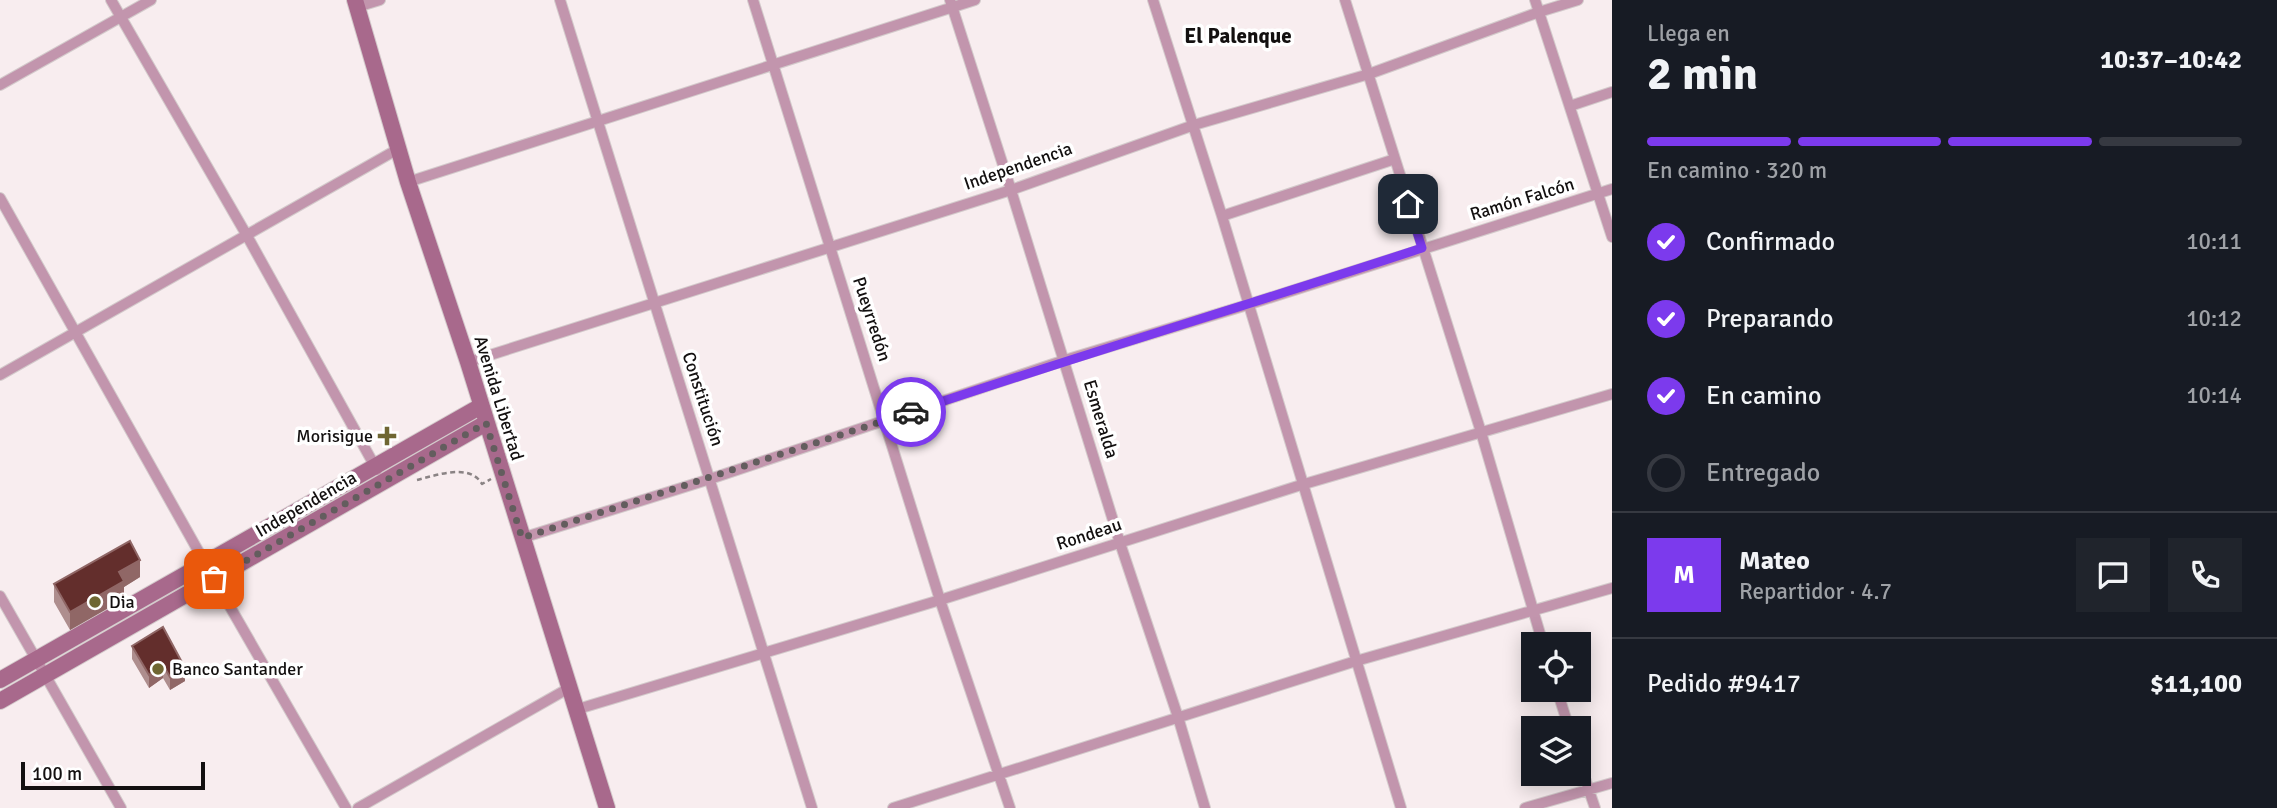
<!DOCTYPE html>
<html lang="es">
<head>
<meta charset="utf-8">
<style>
	:root { --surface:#171b24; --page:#20242c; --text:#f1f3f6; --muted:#9ea1a6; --line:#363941; --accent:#7c3aed }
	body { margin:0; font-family:Signika,sans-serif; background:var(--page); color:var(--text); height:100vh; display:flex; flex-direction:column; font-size:26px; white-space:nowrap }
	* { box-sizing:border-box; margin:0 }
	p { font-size:23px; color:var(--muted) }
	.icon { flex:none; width:38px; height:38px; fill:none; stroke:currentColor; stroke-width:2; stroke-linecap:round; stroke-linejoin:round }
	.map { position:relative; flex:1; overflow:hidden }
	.details { display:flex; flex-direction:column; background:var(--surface); width:665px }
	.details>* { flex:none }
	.tools { position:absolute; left:1521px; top:632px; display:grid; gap:14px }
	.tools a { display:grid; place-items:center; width:70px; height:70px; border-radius:0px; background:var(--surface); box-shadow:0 4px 18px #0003; font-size:35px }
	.scale { position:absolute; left:21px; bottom:18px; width:184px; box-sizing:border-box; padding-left:7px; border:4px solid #131010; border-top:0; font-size:19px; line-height:24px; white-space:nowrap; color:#131010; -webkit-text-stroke:5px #fff; paint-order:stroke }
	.pin { position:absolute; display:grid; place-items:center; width:60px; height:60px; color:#fff; margin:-30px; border-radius:14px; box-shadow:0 4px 10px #0006 }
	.courier { position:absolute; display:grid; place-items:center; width:70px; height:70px; margin:-35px; border:5px solid #7c3aed; border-radius:50%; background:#fff; color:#222; box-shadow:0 2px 9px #0007 }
	.head em { font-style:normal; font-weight:700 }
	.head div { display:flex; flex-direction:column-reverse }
	.head { display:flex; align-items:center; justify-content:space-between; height:119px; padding:0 35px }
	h1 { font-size:46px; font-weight:700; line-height:52px }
	.bar { display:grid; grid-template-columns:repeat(4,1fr); gap:10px 7px; align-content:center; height:84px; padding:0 35px }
	.bar i { height:9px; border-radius:5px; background:var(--line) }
	.bar .current { background:var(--accent) }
	.bar p { grid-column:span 4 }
	.line { display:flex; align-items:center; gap:18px; padding:0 35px; border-top:2px solid var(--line) }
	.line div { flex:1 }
	.round { display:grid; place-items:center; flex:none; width:74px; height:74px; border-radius:0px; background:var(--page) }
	ol { padding:0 35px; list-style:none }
	li { display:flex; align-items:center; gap:21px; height:77px }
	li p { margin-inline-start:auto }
	li .icon { padding:7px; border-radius:50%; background:var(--accent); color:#fff; stroke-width:4 }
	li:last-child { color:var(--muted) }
	li i { width:38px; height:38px; border:4px solid var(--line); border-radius:50% }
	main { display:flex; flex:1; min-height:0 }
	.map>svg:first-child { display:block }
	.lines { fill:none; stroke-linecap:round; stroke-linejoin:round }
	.street-casing { stroke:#d3cacb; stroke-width:12 }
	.secondary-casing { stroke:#d3cacb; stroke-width:18 }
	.path { stroke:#8a8384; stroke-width:2.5; stroke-dasharray:5 3.5; stroke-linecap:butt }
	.street { stroke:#c295ad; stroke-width:10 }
	.secondary { stroke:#a8698c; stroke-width:16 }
	.wall { fill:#ae8e8e }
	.shaded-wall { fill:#906766 }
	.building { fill:#632e2c; stroke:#906766; stroke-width:2 }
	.done { stroke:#635d5e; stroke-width:7; stroke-dasharray:0 12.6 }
	.route { stroke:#7c3aed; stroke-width:9 }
	.poi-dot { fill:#6f6632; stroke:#fff; stroke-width:2.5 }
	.labels { text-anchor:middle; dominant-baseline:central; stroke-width:7; stroke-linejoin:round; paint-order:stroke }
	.street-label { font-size:18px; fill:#131010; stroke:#fff }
	.poi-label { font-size:18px; fill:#131010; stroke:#fff; text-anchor:start }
	.quarter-label { font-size:21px; font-weight:bold; fill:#131010; stroke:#fff }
</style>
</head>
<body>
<main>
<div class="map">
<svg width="1612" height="808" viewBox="0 0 1612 808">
	<rect width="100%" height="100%" fill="#f8edef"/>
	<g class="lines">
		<defs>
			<path id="street" d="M111,0L246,234L377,470
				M560,0L812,808
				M753,0L940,600L1010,808
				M950,0L1011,190L1120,543L1178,717L1205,808
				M1153,0L1222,216L1401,808
				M1345,0L1481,432L1543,644
				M1535,0L1612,237
				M357,7L380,0
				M0,85L151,0
				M1570,106L1612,92
				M408,182L975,0
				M0,198L214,579L346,808
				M1222,216L1395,159
				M468,362L1011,190L1194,125L1369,74L1539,12L1578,0
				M0,375L398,149
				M522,538L710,479L1065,360L1247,305L1612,189
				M0,596L121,808
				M1557,690L1569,728
				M578,709L940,600L1301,485L1612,394
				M1578,758L1595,808
				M358,808L569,688
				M893,808L1356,661L1612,588
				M1525,808L1612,783"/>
			<path id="secondary" d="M355,0L408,182L468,362L607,808
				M0,680L481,406
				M0,701L486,423"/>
		</defs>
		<use href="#street" class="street-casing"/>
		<use href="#secondary" class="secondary-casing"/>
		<path class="path" d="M417,480C437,475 470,463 482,484L491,479"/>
		<use href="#street" class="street"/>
		<use href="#secondary" class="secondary"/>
	</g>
	<path class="wall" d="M140,577L124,587V599L70,630L54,602V584Z
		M163,627L185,681L170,690L163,678L149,688L132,659V646Z"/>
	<path class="shaded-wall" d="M140,560V577L124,587V599L70,630V612L119,572Z
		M163,665V678L149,688V675Z
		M185,668V681L170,690V677Z"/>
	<path class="building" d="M130,541L140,560L119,572L124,581L70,612L54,584Z
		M163,627L185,668L170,677L163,665L149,675L132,646Z"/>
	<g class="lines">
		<path class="done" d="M214,579L486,423L522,538L911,412"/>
		<path class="route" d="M911,412C1080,355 1252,304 1422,248L1408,204"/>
	</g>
	<g class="poi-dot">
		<path d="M383.5 425.5h7v7h7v7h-7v7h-7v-7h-7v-7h7z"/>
		<circle cx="95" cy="602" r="7"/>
		<circle cx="158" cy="669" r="7"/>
	</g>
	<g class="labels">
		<g class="street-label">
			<text transform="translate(1018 166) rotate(-19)">Independencia</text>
			<text transform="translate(1522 199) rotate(-17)">Ramón Falcón</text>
			<text transform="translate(872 319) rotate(72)">Pueyrredón</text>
			<text transform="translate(499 398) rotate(73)">Avenida Libertad</text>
			<text transform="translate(703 399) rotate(72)">Constitución</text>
			<text transform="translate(1101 419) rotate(73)">Esmeralda</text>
			<text transform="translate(306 504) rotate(-30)">Independencia</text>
			<text transform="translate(1089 534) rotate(-18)">Rondeau</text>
		</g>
		<g class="poi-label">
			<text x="373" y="436" text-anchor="end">Morisigue</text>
			<text x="109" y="602">Dia</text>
			<text x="172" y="669">Banco Santander</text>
		</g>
		<g class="quarter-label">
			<text x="1238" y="36">El Palenque</text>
		</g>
	</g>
</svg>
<div class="tools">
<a><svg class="icon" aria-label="locate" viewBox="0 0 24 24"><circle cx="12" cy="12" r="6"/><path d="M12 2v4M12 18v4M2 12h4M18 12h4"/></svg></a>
<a><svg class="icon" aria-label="layers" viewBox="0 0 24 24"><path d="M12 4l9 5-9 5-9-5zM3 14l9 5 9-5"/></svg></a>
</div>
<div class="scale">100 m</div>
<div class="pin" style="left:214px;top:579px;background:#ea580c"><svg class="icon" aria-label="bag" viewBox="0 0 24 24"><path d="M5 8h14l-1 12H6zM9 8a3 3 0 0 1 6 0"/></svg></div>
<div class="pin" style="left:1408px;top:204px;background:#1f2937"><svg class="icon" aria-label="home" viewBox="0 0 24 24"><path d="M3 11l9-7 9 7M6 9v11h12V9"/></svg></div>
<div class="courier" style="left:911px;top:412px"><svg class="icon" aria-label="car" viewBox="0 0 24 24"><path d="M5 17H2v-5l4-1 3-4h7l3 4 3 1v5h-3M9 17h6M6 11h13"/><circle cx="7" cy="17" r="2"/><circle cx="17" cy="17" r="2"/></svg></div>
</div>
<section class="details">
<div class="head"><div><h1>2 min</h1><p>Llega en</p></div><em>10:37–10:42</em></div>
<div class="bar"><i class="current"></i><i class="current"></i><i class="current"></i><i></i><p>En camino · 320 m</p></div>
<ol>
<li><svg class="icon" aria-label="check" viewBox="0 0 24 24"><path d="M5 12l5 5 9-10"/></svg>Confirmado<p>10:11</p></li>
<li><svg class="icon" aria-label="check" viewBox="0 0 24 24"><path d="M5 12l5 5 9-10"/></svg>Preparando<p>10:12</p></li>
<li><svg class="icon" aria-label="check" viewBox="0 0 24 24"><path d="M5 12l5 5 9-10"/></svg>En camino<p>10:14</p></li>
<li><i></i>Entregado</li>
</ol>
<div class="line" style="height:126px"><b class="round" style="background:var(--accent);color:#fff">M</b><div><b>Mateo</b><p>Repartidor · 4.7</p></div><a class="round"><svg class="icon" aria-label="chat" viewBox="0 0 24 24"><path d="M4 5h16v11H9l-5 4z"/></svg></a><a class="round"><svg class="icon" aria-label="phone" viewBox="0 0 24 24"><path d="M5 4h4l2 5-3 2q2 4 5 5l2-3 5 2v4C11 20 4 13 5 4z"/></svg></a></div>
<div class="line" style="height:91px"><div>Pedido #9417</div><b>$11,100</b></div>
</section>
</main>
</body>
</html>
